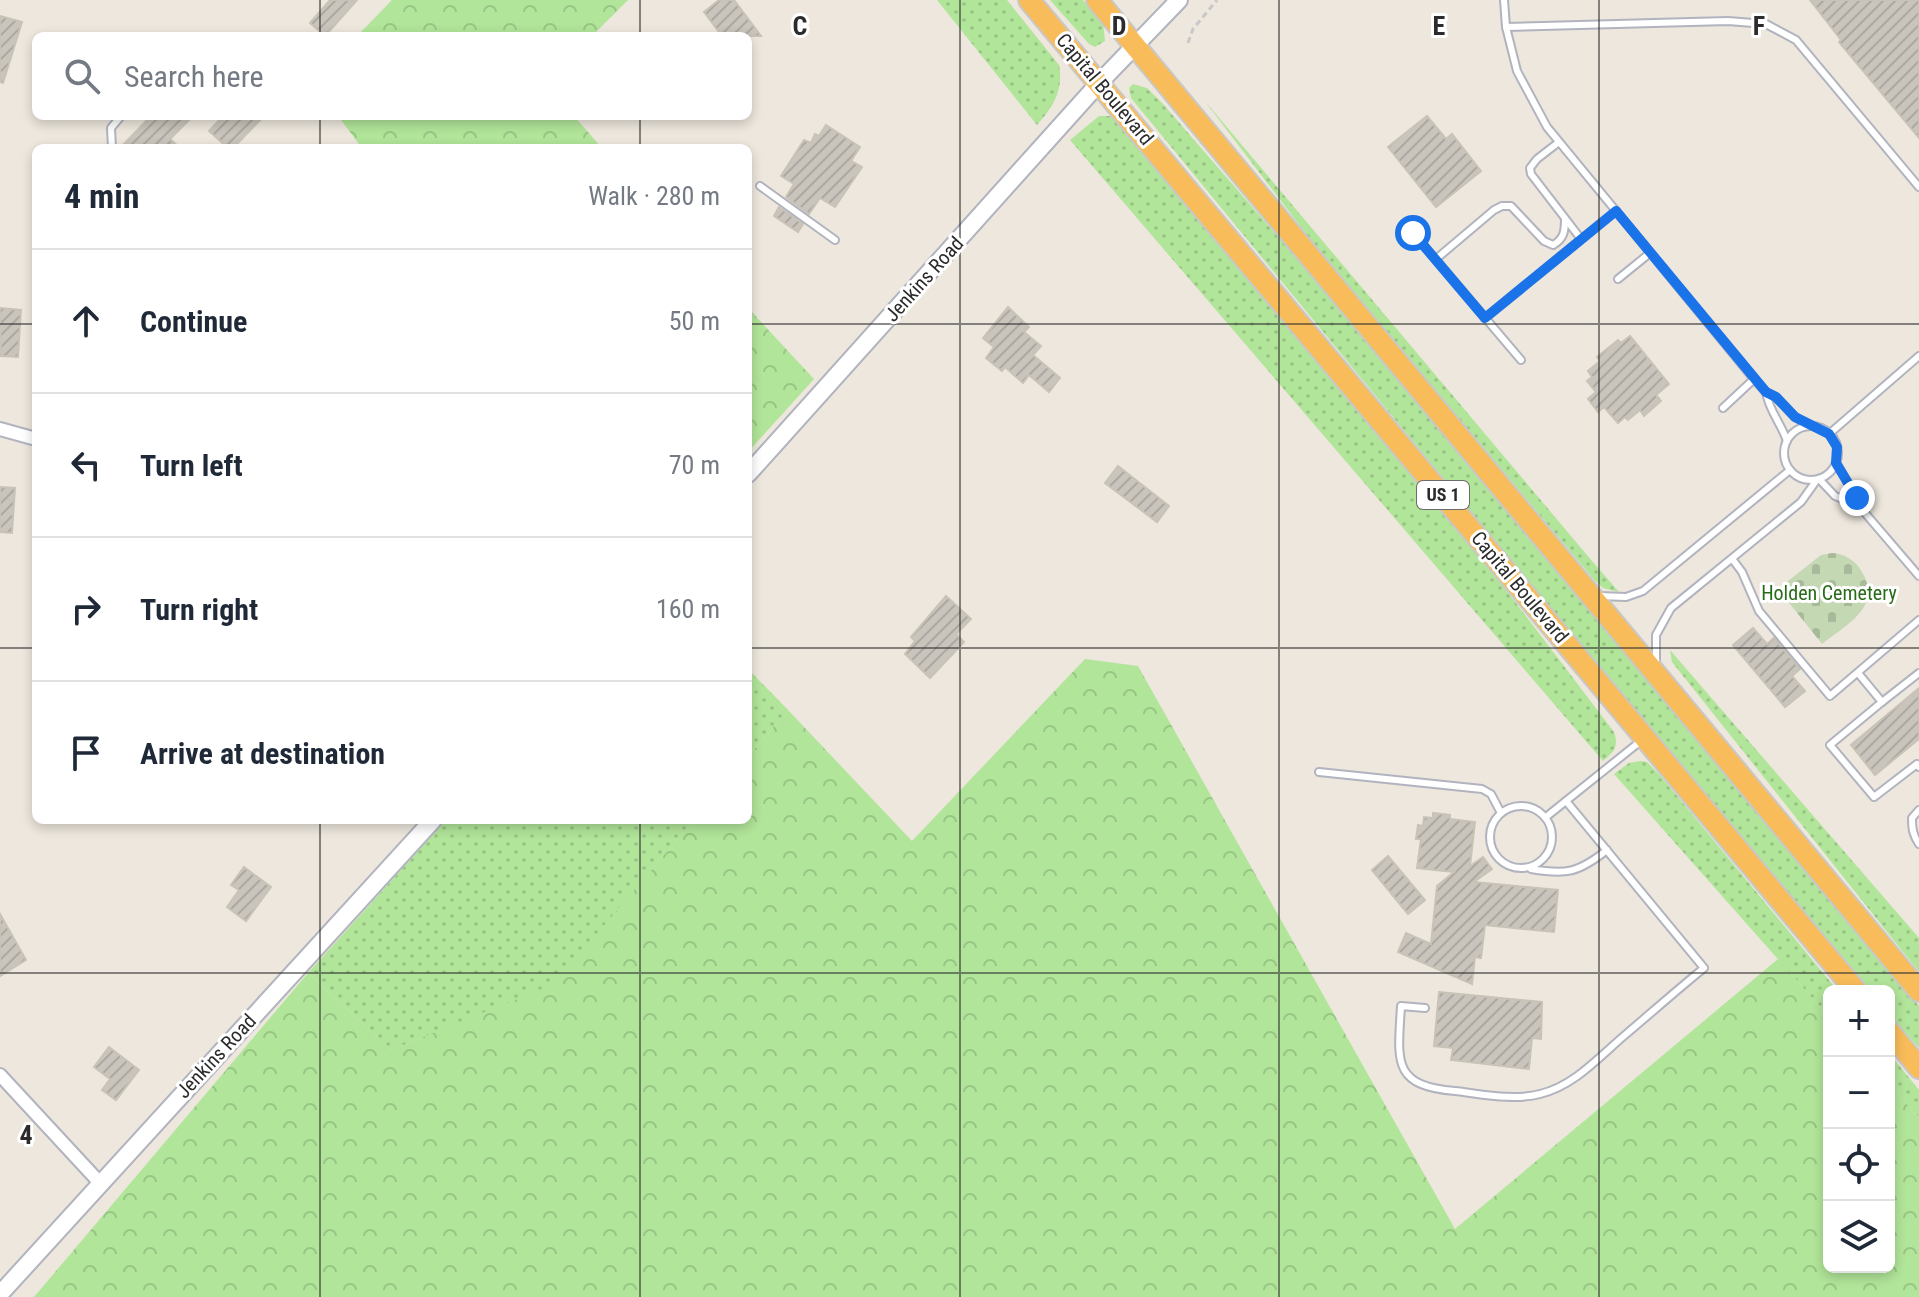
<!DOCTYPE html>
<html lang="en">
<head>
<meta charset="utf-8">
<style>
	:root { --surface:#fff; --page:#f2f2f3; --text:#1f2937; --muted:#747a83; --line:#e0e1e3 }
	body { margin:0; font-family:"Roboto Condensed",sans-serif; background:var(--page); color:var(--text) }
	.controls { position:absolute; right:24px; bottom:24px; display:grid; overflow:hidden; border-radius:12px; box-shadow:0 4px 12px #0003 }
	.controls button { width:72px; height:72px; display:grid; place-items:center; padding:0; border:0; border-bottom:2px solid var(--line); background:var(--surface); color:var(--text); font:40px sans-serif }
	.stop { position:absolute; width:24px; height:24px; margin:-18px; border:6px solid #1a73e8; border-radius:50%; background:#fff }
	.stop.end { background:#1a73e8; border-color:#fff; box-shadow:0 2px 8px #0008 }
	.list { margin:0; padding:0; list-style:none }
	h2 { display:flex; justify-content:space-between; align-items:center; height:104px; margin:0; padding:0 32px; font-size:34px }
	h2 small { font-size:26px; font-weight:400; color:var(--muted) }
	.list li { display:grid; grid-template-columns:52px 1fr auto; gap:24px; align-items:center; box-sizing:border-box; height:144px; padding:0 32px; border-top:2px solid var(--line) }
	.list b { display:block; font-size:30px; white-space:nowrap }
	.list em { font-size:26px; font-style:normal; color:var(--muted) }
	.icon { flex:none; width:44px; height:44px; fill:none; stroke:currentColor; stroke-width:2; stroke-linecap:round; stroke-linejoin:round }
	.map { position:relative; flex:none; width:1919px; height:1297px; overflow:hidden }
	.search { position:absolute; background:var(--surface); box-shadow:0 4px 12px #0003; left:32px; top:32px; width:720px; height:88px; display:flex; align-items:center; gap:20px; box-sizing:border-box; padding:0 28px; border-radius:12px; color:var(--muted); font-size:30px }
	.panel { position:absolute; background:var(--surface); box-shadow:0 4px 12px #0003; left:32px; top:144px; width:720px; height:680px; border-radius:12px }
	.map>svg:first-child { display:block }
	.grass { fill:url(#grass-dots) }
	.forest { fill:url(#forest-crowns) }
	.cemetery { fill:url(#cemetery-stones) }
	.building { fill:url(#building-hatch); stroke:#c9c3b7; stroke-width:2 }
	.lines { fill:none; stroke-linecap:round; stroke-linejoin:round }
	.service-casing { stroke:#b1b3bf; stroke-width:10 }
	.minor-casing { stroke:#b1b3bf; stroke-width:16 }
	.tertiary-casing { stroke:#b1b3bf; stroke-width:20 }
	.trunk-casing { stroke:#c8c8c8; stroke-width:24 }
	.path { stroke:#c8c8c8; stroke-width:3; stroke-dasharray:6 4; stroke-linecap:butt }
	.service { stroke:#fff; stroke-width:6 }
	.minor { stroke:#fff; stroke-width:12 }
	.tertiary { stroke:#fff; stroke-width:16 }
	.trunk { stroke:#f9bc5a; stroke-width:20 }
	.route { stroke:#1a73e8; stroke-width:10 }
	.grid { fill:none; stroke:#2b2b2b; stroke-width:2; stroke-opacity:0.55 }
	.labels { text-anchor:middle; stroke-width:6; stroke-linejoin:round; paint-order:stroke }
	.shield { fill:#fff; stroke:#6b6b6b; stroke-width:2 }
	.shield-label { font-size:18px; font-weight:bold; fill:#2b2b2b }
	.street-label { font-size:20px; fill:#2b2b2b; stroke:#fff }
	.park-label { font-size:20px; fill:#286b19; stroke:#fff }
	.grid-label { font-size:26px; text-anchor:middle; font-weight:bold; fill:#2b2b2b; stroke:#fff; stroke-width:6; stroke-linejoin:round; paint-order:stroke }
</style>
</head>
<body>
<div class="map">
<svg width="1919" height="1297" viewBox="0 0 1919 1297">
	<defs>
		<pattern id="grass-dots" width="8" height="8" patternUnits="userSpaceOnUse" patternTransform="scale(2)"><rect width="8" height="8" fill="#b1e599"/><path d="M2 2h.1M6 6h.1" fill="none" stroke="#98c584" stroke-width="1.8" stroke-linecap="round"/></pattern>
		<pattern id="forest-crowns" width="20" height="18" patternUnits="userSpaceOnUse" patternTransform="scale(2)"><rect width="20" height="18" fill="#b1e599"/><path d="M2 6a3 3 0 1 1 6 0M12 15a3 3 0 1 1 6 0" fill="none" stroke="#98c584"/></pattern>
		<pattern id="cemetery-stones" width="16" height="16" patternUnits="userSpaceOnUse" patternTransform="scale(2)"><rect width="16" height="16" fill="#c5d8b4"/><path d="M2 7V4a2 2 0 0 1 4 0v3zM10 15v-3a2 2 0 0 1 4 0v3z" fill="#a9ba9b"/></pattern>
		<pattern id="building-hatch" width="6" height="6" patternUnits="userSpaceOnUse" patternTransform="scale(2)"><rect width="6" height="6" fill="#c9c5bc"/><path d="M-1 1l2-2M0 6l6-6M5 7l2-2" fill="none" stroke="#ada9a2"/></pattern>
	</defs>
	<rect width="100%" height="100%" fill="#ede7dd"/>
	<g class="grass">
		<path d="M937 0H1007L1059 65C1064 90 1053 107 1037 125Z"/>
		<path d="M1050 0H1083L1103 22 1105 41 1095 47 1089 44Z"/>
		<path d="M1133 84 1147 88 1163 104 1383 358 1919 1006V1048L1889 1014V991H1868L1807 921 1131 98 1129 88Z"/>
		<path d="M1204 100 1592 561 1619 592 1603 588 1595 581 1323 256Z"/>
		<path d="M1099 116H1113L1396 453 1500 582 1614 732C1619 747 1614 752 1603 761L1070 140Z"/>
		<path d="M1670 650 1919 938V972L1672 662Z"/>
		<path d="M748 669 788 710 748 757Z"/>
		<path d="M1641 761 1647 762 1659 774 1838 991H1829V1017L1614 774 1629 763Z"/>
		<path d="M446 820H694L554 985 391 1050 308 973Z"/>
		<path d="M1889 1053 1919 1090V1118L1889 1084Z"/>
	</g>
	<g class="forest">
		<path d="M392 0H628L592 36H357Z"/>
		<path d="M338 116H574L602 148H362Z"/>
		<path d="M748 308 814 379 748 452Z"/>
		<path d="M1085 659 1138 666 1455 1229 1778 959 1829 1017V1267H1889V1084L1919 1118V1297H34L308 973 391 1050 554 984 694 820H748V757L788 710 912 841Z"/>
	</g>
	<path class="cemetery" d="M1832 553C1845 554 1855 560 1862 572 1883 607 1846 625 1822 644L1778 589 1821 555Z"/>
	<g class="building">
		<path d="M330 0H357L325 36 310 23Z"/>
		<path d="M719 0H734L761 36H722L704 12Z"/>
		<path d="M1810 0H1919V138L1839 42 1841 40Z"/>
		<path d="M0 16 22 22 3 83 0 82Z"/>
		<path d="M151 116H193L170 139 180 148H120Z"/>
		<path d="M223 116H264L233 148H228L209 131Z"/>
		<path d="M1427 116 1446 139 1452 134 1481 171 1436 207 1388 147Z"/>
		<path d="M826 125 860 147 851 161 862 167 835 207 820 198 809 214 786 197 794 184 781 176 804 140 811 143 815 134 819 136Z"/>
		<path d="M779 207 803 224 798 232 774 216Z"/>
		<path d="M1008 307 1029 327 1024 332 1041 346 1033 355 1060 378 1049 392 1029 375 1023 383 1005 367 1002 371 986 358 994 347 983 338Z"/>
		<path d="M0 308 21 310 18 357 1 356Z"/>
		<path d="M1630 336 1669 384 1656 395 1661 401 1644 416 1640 410 1628 420 1625 417 1618 423 1604 407 1598 412 1588 399 1596 392 1587 381 1592 377 1588 371 1600 361 1597 357 1618 340 1621 343Z"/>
		<path d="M1118 466 1169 506 1157 522 1105 483Z"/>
		<path d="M0 487 15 488 12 533 0 532Z"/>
		<path d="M946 596 971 619 956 634 964 642 930 678 905 654 915 641 911 637Z"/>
		<path d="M1753 628 1767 644 1774 638 1800 669 1792 676 1805 691 1785 707 1733 645Z"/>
		<path d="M1919 688V739L1875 775 1851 745Z"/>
		<path d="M1433 813 1450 815V819L1475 822 1470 866 1483 857 1492 869 1474 882 1558 890 1554 932 1485 925 1481 958 1475 957 1472 984 1398 952 1406 933 1431 944 1437 886 1454 872 1417 868 1421 839H1416L1418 825 1423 826 1424 817 1433 818Z"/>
		<path d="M1388 856 1425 900 1408 914 1372 870Z"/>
		<path d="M244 867 271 887 246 921 227 907 239 890 231 885Z"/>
		<path d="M0 914 26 960 0 976Z"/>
		<path d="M1439 992 1542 1002 1541 1039 1532 1038 1529 1069 1451 1060 1453 1048 1434 1046Z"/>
		<path d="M109 1047 139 1070 116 1100 102 1090 110 1079 94 1067Z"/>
	</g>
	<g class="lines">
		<defs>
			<g id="service">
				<path d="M1504 0 1506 27 1517 71 1547 127 1754 379 1766 392 1776 397 1795 417 1811 426"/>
				<path d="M1506 27 1728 21 1766 24 1796 40 1919 187"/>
				<path d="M1559 142 1537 159 1530 168 1531 174 1581 239"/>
				<path d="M112 148 111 128 121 116"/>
				<path d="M760 186 835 240"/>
				<path d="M1413 233 1521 360"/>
				<path d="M1436 259 1494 210 1502 206H1511L1544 241 1553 245C1564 239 1565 231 1565 219"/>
				<path d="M1618 279 1650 253"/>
				<path d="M1485 318 1616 211"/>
				<path d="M1766 392C1768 409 1782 425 1787 441"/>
				<path d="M1723 408 1754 379"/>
				<circle cx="1811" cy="453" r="27"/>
				<path d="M1829 434 1919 356"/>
				<path d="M1836 463 1857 498 1859 506"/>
				<path d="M1820 480 1835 496 1859 506 1919 576"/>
				<path d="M1733 560 1742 572 1759 611 1830 696 1919 620"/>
				<path d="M1599 596 1626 597 1643 591 1790 470"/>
				<path d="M1656 665V635L1671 608 1801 502 1816 481"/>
				<path d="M1858 673 1882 702 1830 745 1874 797 1917 764 1919 767"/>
				<path d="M1882 702 1919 673"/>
				<path d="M1319 772 1482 789 1491 794 1501 813"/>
				<circle cx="1521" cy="837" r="31"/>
				<path d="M1919 810 1912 818C1912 829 1913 835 1919 844"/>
				<path d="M1546 817 1642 740"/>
				<path d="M1531 869C1566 875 1578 873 1607 850"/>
				<path d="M1425 1008 1401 1006C1398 1060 1391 1086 1455 1091 1482 1094 1513 1101 1540 1094 1574 1086 1599 1057 1625 1035 1651 1013 1677 990 1704 968L1566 801"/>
			</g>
			<g id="minor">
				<path d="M0 429 36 439"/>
				<path d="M0 1075 100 1183"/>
			</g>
			<g id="tertiary">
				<path d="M748 474 1100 82 1179 0"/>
				<path d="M0 1294 433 820"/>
			</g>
			<g id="trunk">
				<path d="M1029 0 1856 991"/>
				<path d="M1097 0 1919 991"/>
				<path d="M1889 1031 1919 1068"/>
			</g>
		</defs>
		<use href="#service" class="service-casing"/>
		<use href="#minor" class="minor-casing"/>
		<use href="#tertiary" class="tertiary-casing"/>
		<use href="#trunk" class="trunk-casing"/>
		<path class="path" d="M1188 43 1193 29 1217 0"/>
		<use href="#service" class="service"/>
		<use href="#minor" class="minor"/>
		<use href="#tertiary" class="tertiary"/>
		<use href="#trunk" class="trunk"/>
	</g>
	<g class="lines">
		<path class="route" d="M1413 233 1485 318 1616 211 1766 392 1776 397 1795 417 1829 434 1837 447 1836 463 1857 498"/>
	</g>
	<path class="grid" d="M320 0V36M640 0V36M960 0V1297M1279 0V1297M1599 0V1297M320 116V148M640 116V148M0 324H36M748 324H1919M0 648H36M748 648H1919M320 820V1297M640 820V1297M0 973H1919"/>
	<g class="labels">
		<rect class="shield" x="1417" y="481" width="52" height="28" rx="6"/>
		<g class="shield-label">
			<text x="1443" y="501">US 1</text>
		</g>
		<g class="street-label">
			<text transform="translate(1105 89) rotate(50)" y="7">Capital Boulevard</text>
			<text transform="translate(924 279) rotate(-48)" y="7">Jenkins Road</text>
			<text transform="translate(1520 587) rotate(50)" y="7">Capital Boulevard</text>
			<text transform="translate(216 1056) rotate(-47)" y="7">Jenkins Road</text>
		</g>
		<g class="park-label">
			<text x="1829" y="600">Holden Cemetery</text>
		</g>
	</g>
	<g class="grid-label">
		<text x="800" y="35">C</text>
		<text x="1119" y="35">D</text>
		<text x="1439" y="35">E</text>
		<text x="1759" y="35">F</text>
		<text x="26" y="1144">4</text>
	</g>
</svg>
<div class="controls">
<button>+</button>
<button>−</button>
<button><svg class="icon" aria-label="locate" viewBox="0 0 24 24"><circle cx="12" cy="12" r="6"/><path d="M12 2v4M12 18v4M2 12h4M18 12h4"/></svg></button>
<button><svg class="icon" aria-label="layers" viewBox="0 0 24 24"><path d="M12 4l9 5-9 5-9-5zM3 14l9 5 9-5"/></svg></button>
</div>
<div class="stop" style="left:1413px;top:233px"></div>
<div class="stop end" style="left:1857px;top:498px"></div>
<div class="search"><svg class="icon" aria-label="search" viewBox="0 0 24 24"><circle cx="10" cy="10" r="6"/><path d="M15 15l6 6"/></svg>Search here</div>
<section class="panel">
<h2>4 min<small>Walk · 280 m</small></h2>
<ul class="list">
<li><svg class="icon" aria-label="ahead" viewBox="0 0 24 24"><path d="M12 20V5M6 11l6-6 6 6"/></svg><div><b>Continue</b></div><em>50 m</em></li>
<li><svg class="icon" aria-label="left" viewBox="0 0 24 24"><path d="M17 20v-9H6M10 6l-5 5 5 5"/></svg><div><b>Turn left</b></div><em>70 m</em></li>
<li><svg class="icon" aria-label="right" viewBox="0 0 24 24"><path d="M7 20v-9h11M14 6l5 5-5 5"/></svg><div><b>Turn right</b></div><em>160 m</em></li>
<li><svg class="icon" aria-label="arrive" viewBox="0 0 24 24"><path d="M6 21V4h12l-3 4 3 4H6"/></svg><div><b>Arrive at destination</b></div></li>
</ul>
</section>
</div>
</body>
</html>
